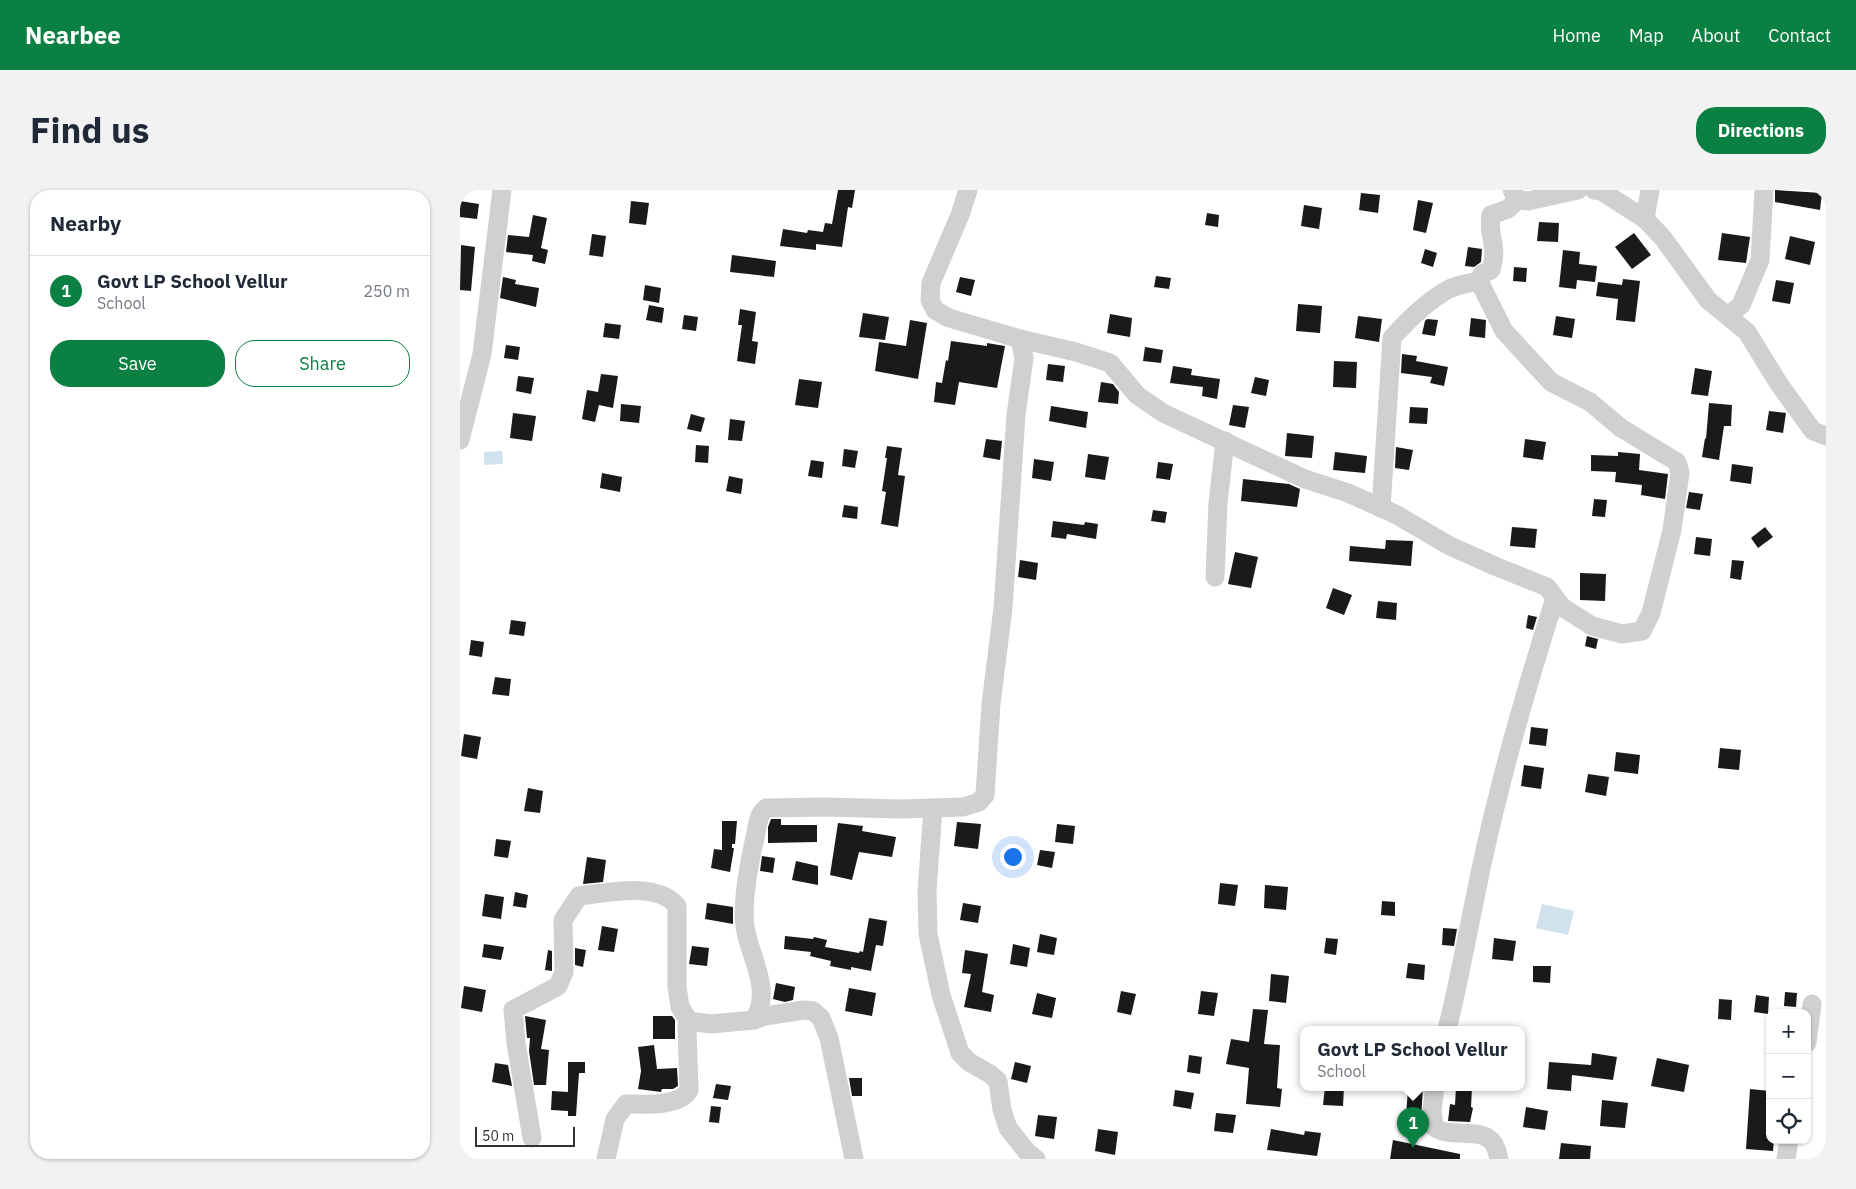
<!DOCTYPE html>
<html lang="en">
<head>
<meta charset="utf-8">
<style>
	:root { --surface:#fff; --page:#f2f2f3; --text:#1f2937; --muted:#747a83; --line:#e0e1e3; --accent:#0b8043 }
	body { margin:0; font-family:"IBM Plex Sans",sans-serif; background:var(--page); color:var(--text) }
	.controls { position:absolute; right:15px; bottom:15px; display:grid; overflow:hidden; border-radius:10px; box-shadow:0 1px 4px #0004 }
	.controls button { width:45px; height:45px; display:grid; place-items:center; padding:0; border:0; border-bottom:1px solid var(--line); background:var(--surface); color:var(--text); font:25px sans-serif }
	.scale { position:absolute; left:15px; bottom:12px; width:100px; box-sizing:border-box; padding-left:5px; border:2px solid #333; border-top:0; font-size:14px; line-height:18px; white-space:nowrap; color:#333; -webkit-text-stroke:4px #fff; paint-order:stroke }
	.you { position:absolute; left:552px; top:666px; width:18px; height:18px; margin:-12px; border:4px solid #fff; border-radius:50%; background:#1a73e8; box-shadow:0 0 0 8px #1a73e833 }
	.badge { display:grid; place-items:center; width:32px; height:32px; border-radius:50%; background:var(--accent); color:#fff; font-size:16px; font-weight:700 }
	.pin { position:absolute; translate:-50% -41px; filter:drop-shadow(0 1px 2px #0008) }
	.pin::after { content:''; position:absolute; top:26px; width:18px; height:15px; background:inherit; clip-path:polygon(0 0,100% 0,50% 100%) }
	.popup { position:absolute; left:840px; top:836px; width:225px; height:65px; box-sizing:border-box; display:grid; place-content:center; border-radius:10px; background:var(--surface); filter:drop-shadow(0 1px 4px #0005); font-size:16px; white-space:nowrap; color:var(--muted) }
	.popup b { font-size:19px; color:var(--text) }
	.popup::after { content:''; position:absolute; left:50%; top:100%; margin-left:-10px; border:10px solid transparent; border-top-color:var(--surface) }
	.list { margin:0; padding:0; list-style:none }
	h2 { display:flex; justify-content:space-between; align-items:center; height:65px; margin:0; padding:0 20px; font-size:21px }
	h2 small { font-size:16px; font-weight:400; color:var(--muted) }
	.list li { display:grid; grid-template-columns:32px 1fr auto; gap:15px; align-items:center; box-sizing:border-box; height:70px; padding:0 20px; border-top:1px solid var(--line) }
	.list b { display:block; font-size:19px; white-space:nowrap }
	.list p { margin:0; font-size:16px; white-space:nowrap; color:var(--muted) }
	.list em { font-size:16px; font-style:normal; color:var(--muted) }
	.actions { display:flex; gap:10px; padding:15px 20px }
	.actions a { flex:1; padding:11px 0; border:1px solid var(--accent); border-radius:20px; text-align:center; font-size:18px; color:var(--accent) }
	.actions .main { background:var(--accent); color:#fff }
	.icon { flex:none; width:28px; height:28px; fill:none; stroke:currentColor; stroke-width:2; stroke-linecap:round; stroke-linejoin:round }
	.map { position:relative; flex:none; width:1366px; height:969px; overflow:hidden; border-radius:20px }
	header { display:flex; align-items:center; gap:30px; box-sizing:border-box; height:70px; padding:0 25px; background:var(--accent); color:#fff }
	header strong { font-size:24px }
	nav { display:flex; gap:28px; margin-inline-start:auto; font-size:18px }
	.intro { display:flex; align-items:center; justify-content:space-between; box-sizing:border-box; height:120px; padding:0 30px }
	h1 { margin:0; font-size:35px }
	.button { padding:12px 22px; border-radius:20px; background:var(--accent); color:#fff; font-size:18px; font-weight:700 }
	main { display:flex; gap:30px; padding:0 30px }
	aside { flex:1; background:var(--surface); border-radius:20px; box-shadow:0 1px 4px #0004 }
	.map>svg:first-child { display:block }
	.water { fill:#cfe2ee }
	.building { fill:#1a1a1a }
	.lines { fill:none; stroke-linecap:round; stroke-linejoin:round }
	.minor { stroke:#d0d0d0; stroke-width:19 }
</style>
</head>
<body>
<header>
<strong>Nearbee</strong>
<nav><a>Home</a><a>Map</a><a>About</a><a>Contact</a></nav>
</header>
<div class="intro"><h1>Find us</h1><a class="button">Directions</a></div>
<main>
<aside>
<h2>Nearby<small></small></h2>
<ul class="list">
<li><span class="badge">1</span><div><b>Govt LP School Vellur</b><p>School</p></div><em>250 m</em></li>
</ul>
<div class="actions"><a class="main">Save</a><a>Share</a></div>
</aside>
<div class="map">
<svg width="1366" height="969" viewBox="0 0 1366 969">
	<rect width="100%" height="100%" fill="#fff"/>
	<g class="water">
		<path d="M42 261 43 274 24 275V262Z"/>
		<path d="M1082 714 1114 721 1108 745 1076 738Z"/>
	</g>
	<g class="building">
		<path d="M378 0H395L392 18 388 17 382 57 356 54V60L320 56 323 39 347 43 348 40 363 42 365 33 372 34Z"/>
		<path d="M1315 0 1362 3 1360 20 1315 12Z"/>
		<path d="M901 3 920 5 918 23 899 20Z"/>
		<path d="M958 10 973 13 966 43 953 40Z"/>
		<path d="M0 11 19 14 17 29 0 27Z"/>
		<path d="M171 11 189 13 186 35 169 33Z"/>
		<path d="M844 15 862 18 859 39 841 36Z"/>
		<path d="M747 23 759 25 758 37 745 35Z"/>
		<path d="M73 25 87 28 81 58 88 60 85 74 72 71 73 65 46 62 48 45 69 47Z"/>
		<path d="M1079 32 1099 33 1098 52 1077 51Z"/>
		<path d="M1174 43 1191 65 1172 79 1155 57Z"/>
		<path d="M1262 43 1290 47 1286 73 1258 70Z"/>
		<path d="M132 44 146 46 143 67 129 65Z"/>
		<path d="M1330 46 1355 52 1350 75 1325 69Z"/>
		<path d="M1 55 15 57 11 101 0 100Z"/>
		<path d="M1008 57 1022 59 1021 72 1014 77 1005 76Z"/>
		<path d="M965 59 977 63 973 77 961 73Z"/>
		<path d="M1103 60 1120 62 1119 74 1137 76 1135 92 1117 90 1116 99 1099 97Z"/>
		<path d="M272 65 316 71 314 87 270 82Z"/>
		<path d="M1054 77 1067 78 1066 92 1053 91Z"/>
		<path d="M696 86 711 88 709 99 694 97Z"/>
		<path d="M43 87 56 90 55 94 79 98 76 117 40 108Z"/>
		<path d="M500 87 515 90 511 106 496 102Z"/>
		<path d="M1163 89 1180 91 1175 132 1156 130 1158 109 1136 106 1138 92 1162 95Z"/>
		<path d="M1316 90 1334 93 1330 114 1312 111Z"/>
		<path d="M185 95 201 98 199 113 183 110Z"/>
		<path d="M838 114 862 116 860 143 836 141Z"/>
		<path d="M189 115 204 118 202 133 186 130Z"/>
		<path d="M280 119 296 122 292 151 298 152 295 174 277 171 282 135H278Z"/>
		<path d="M403 123 429 127 425 150 399 147Z"/>
		<path d="M650 124 672 128 670 147 647 143Z"/>
		<path d="M224 125 238 127 236 141 222 139Z"/>
		<path d="M898 126 922 129 919 152 895 148Z"/>
		<path d="M1096 126 1115 129 1112 148 1093 145Z"/>
		<path d="M1011 128 1026 130 1025 148 1009 146Z"/>
		<path d="M967 129 978 130 975 146 962 144 965 131Z"/>
		<path d="M450 130 467 133 458 189 415 181 419 152 446 156Z"/>
		<path d="M145 133 161 135 159 149 143 147Z"/>
		<path d="M491 151 527 156V153L545 156 537 198 499 192 495 215 474 212 476 192 482 193 486 170 488 171Z"/>
		<path d="M46 155 60 157 58 170 44 168Z"/>
		<path d="M685 157 703 160 701 173 683 171Z"/>
		<path d="M942 164 957 166 956 171 988 177 984 196 970 193 972 187 941 183Z"/>
		<path d="M874 171 897 172 896 198 873 197Z"/>
		<path d="M588 174 605 176 603 192 586 190Z"/>
		<path d="M713 176 732 179 731 185 760 189 757 209 742 206 743 197 710 193Z"/>
		<path d="M1235 178 1252 181 1248 206 1231 204Z"/>
		<path d="M141 184 158 186 153 218 139 215 135 232 122 229 127 200 138 202Z"/>
		<path d="M58 186 74 188 71 204 56 201Z"/>
		<path d="M795 187 809 190 806 206 791 203Z"/>
		<path d="M339 189 362 192 358 218 335 215Z"/>
		<path d="M641 192 653 194 659 202 658 214 638 212Z"/>
		<path d="M1249 213 1272 215 1271 236H1264L1259 270 1242 267 1245 248 1246 249Z"/>
		<path d="M161 214 181 216 179 233 160 231Z"/>
		<path d="M773 215 789 217 785 238 769 235Z"/>
		<path d="M591 216 628 222 626 238 589 231Z"/>
		<path d="M950 217 968 218 967 234 949 233Z"/>
		<path d="M1309 221 1326 223 1323 243 1306 240Z"/>
		<path d="M53 223 76 226 72 251 50 248Z"/>
		<path d="M231 224 245 228 241 242 227 239Z"/>
		<path d="M270 229 285 231 282 251 268 250Z"/>
		<path d="M827 243 854 246 852 268 825 266Z"/>
		<path d="M526 249 542 251 540 270 523 267Z"/>
		<path d="M1065 249 1086 252 1083 270 1063 267Z"/>
		<path d="M236 255 249 256 248 273 235 272Z"/>
		<path d="M427 256 442 258 438 285 445 286 438 337 421 334 426 302 422 301 427 268H425Z"/>
		<path d="M936 257 953 260 949 280 935 278Z"/>
		<path d="M384 259 398 261 395 278 382 276Z"/>
		<path d="M875 262 907 266 905 283 873 280Z"/>
		<path d="M1158 262 1180 264 1179 280 1208 284 1205 309 1181 305 1182 295 1155 292 1156 282 1131 281V265L1158 266Z"/>
		<path d="M628 264 649 267 645 290 625 287Z"/>
		<path d="M574 269 594 272 591 291 572 288Z"/>
		<path d="M351 270 364 272 362 288 348 286Z"/>
		<path d="M698 272 713 274 710 290 696 288Z"/>
		<path d="M1272 274 1293 277 1291 294 1270 291Z"/>
		<path d="M142 283 162 287 160 302 140 298Z"/>
		<path d="M269 286 283 289 281 304 266 301Z"/>
		<path d="M783 289 829 294 840 299 837 317 781 311Z"/>
		<path d="M1229 302 1243 304 1240 320 1226 318Z"/>
		<path d="M1134 309 1147 310 1145 327 1132 326Z"/>
		<path d="M384 315 398 317 397 329 382 327Z"/>
		<path d="M693 320 707 322 705 333 691 331Z"/>
		<path d="M593 331 624 335 625 332 638 334 636 349 607 344 606 349 591 347Z"/>
		<path d="M1052 337 1077 339 1075 358 1050 356Z"/>
		<path d="M1305 337 1313 347 1298 358 1291 348Z"/>
		<path d="M1236 347 1252 349 1250 366 1234 364Z"/>
		<path d="M926 350 953 351 951 376 889 371 890 356 925 359Z"/>
		<path d="M775 362 798 367 791 398 768 394Z"/>
		<path d="M560 370 578 373 576 390 558 387Z"/>
		<path d="M1272 370 1284 371 1281 390 1270 388Z"/>
		<path d="M1120 383 1146 384 1145 411 1120 410Z"/>
		<path d="M873 398 892 405 884 425 866 418Z"/>
		<path d="M918 411 937 413 936 430 916 428Z"/>
		<path d="M1068 425 1077 427 1073 440 1066 438Z"/>
		<path d="M51 430 66 432 64 446 49 444Z"/>
		<path d="M1127 446 1138 449 1136 459 1125 456Z"/>
		<path d="M11 450 24 452 22 467 9 465Z"/>
		<path d="M35 487 51 489 49 506 32 504Z"/>
		<path d="M1071 537 1088 539 1086 556 1069 554Z"/>
		<path d="M4 544 21 547 17 569 1 566Z"/>
		<path d="M1260 558 1281 560 1279 580 1258 578Z"/>
		<path d="M1156 562 1180 565 1178 584 1154 581Z"/>
		<path d="M1064 575 1084 578 1081 599 1061 596Z"/>
		<path d="M1128 584 1149 587 1146 606 1125 602Z"/>
		<path d="M68 598 83 601 80 623 64 621Z"/>
		<path d="M311 629H321V635H357V652L308 653V637Z"/>
		<path d="M262 631H277L275 654H272V658H274L270 682 251 678 254 659 262 660Z"/>
		<path d="M497 632 521 634 518 659 494 656Z"/>
		<path d="M378 633 403 636 402 641 436 647 432 667 399 662 392 690 370 685Z"/>
		<path d="M597 634 615 636 613 654 595 652Z"/>
		<path d="M36 649 51 651 48 668 34 666Z"/>
		<path d="M580 660 595 662 592 678 577 675Z"/>
		<path d="M302 666 315 668 313 683 300 681Z"/>
		<path d="M127 667 146 670 143 692 123 694Z"/>
		<path d="M336 671 358 676V695L332 690Z"/>
		<path d="M760 693 778 695 775 716 758 714Z"/>
		<path d="M805 695 828 697 826 720 804 718Z"/>
		<path d="M55 702 68 705 66 718 53 716Z"/>
		<path d="M25 704 44 707 41 729 22 726Z"/>
		<path d="M922 711 935 712V726L921 725Z"/>
		<path d="M247 713 273 717V734L245 729Z"/>
		<path d="M503 713 521 716 518 733 500 730Z"/>
		<path d="M409 728 427 731 423 756 416 755 411 781 391 777V780L370 776 371 771 350 766 351 762 324 759 325 746 353 749 354 747 367 750 365 757 399 763 400 761 403 762Z"/>
		<path d="M142 736 158 739 154 762 138 760Z"/>
		<path d="M983 738 997 739 994 756 982 755Z"/>
		<path d="M580 744 597 748 594 765 577 762Z"/>
		<path d="M866 748 878 749 876 765 864 763Z"/>
		<path d="M1034 748 1056 751 1053 771 1032 769Z"/>
		<path d="M24 754 44 757 41 770 22 767Z"/>
		<path d="M553 754 570 758 567 777 550 774Z"/>
		<path d="M232 756 249 758 247 776 229 774Z"/>
		<path d="M115 758 126 760 123 777 115 775Z"/>
		<path d="M88 760 92 761V781L85 780Z"/>
		<path d="M505 760 528 764 522 802 534 805 531 822 504 817 511 784 502 783Z"/>
		<path d="M948 773 965 775 964 790 946 788Z"/>
		<path d="M1073 776H1091L1090 793 1073 792Z"/>
		<path d="M811 784 829 786 826 813 809 811Z"/>
		<path d="M316 793 335 797 333 810 325 812 313 809Z"/>
		<path d="M4 796 26 800 22 822 1 818Z"/>
		<path d="M389 798 416 803 412 826 385 821Z"/>
		<path d="M661 801 676 804 671 825 657 822Z"/>
		<path d="M741 801 758 803 754 826 738 824Z"/>
		<path d="M1325 802 1337 803 1336 817 1324 816Z"/>
		<path d="M577 803 596 808 592 828 572 824Z"/>
		<path d="M1296 805 1309 807 1308 824 1294 822Z"/>
		<path d="M1259 809 1272 810 1271 830 1258 829Z"/>
		<path d="M793 819 808 820 804 854 820 855 817 898 822 899 820 917 786 914 789 878 766 874 771 849 789 852Z"/>
		<path d="M65 826 86 830 81 859 89 860 86 895H74L69 861 70 848H67Z"/>
		<path d="M193 826H212L215 830V849H193Z"/>
		<path d="M194 855 197 879 217 878 218 896 213 899H202L201 902 178 899 181 881 178 857Z"/>
		<path d="M1132 863 1157 867 1153 890 1112 885 1111 901 1087 899 1089 872 1131 875Z"/>
		<path d="M729 865 742 867 740 884 727 882Z"/>
		<path d="M1197 868 1229 875 1224 902 1191 896Z"/>
		<path d="M108 872H125V883H119L116 926H108V921L91 920 92 901 108 902Z"/>
		<path d="M555 872 571 876 567 893 551 889Z"/>
		<path d="M35 873 48 875 52 896 32 892Z"/>
		<path d="M389 888H402V906H392Z"/>
		<path d="M256 894 271 896 268 910 253 908Z"/>
		<path d="M865 897H884L883 916 863 915Z"/>
		<path d="M948 897H963L961 929 946 928Z"/>
		<path d="M996 897H1012L1011 917 1013 918 1010 932 988 931 990 914 995 915Z"/>
		<path d="M1290 899 1310 901V950H1314L1313 961 1286 959Z"/>
		<path d="M715 900 734 903 731 919 713 916Z"/>
		<path d="M1142 910 1168 913 1165 938 1140 936Z"/>
		<path d="M251 916 261 917 259 933 249 932Z"/>
		<path d="M1066 917 1088 921 1085 940 1063 937Z"/>
		<path d="M756 923 776 925 773 943 754 941Z"/>
		<path d="M578 925 597 927 594 949 575 946Z"/>
		<path d="M638 939 658 942 655 965 635 961Z"/>
		<path d="M811 939 844 945 845 941 861 943 857 966 807 960Z"/>
		<path d="M933 950 1000 964V969H930Z"/>
		<path d="M1101 953 1131 956 1130 969H1099Z"/>
	</g>
	<g class="lines">
		<g class="minor">
			<path d="M1052 0 1057 10 1068 11 1118 0"/>
			<path d="M1134 0 1141 1 1185 29 1190 0"/>
			<path d="M1185 29 1203 48 1248 110 1287 142 1319 194 1353 241 1366 246"/>
			<path d="M1268 126 1281 115 1300 70 1304 0"/>
			<path d="M560 149 616 162 650 173 677 205 703 223 845 289 888 303 935 324 990 356 1037 377 1087 397 1102 417 1132 436 1162 444 1182 441 1191 423 1212 340 1220 283 1217 272 1161 238 1130 212 1091 192 1044 141 1019 91 1022 84 1031 80C1039 56 1027 45 1031 25L1048 19 1057 10"/>
			<path d="M0 250 22 164 42 0"/>
			<path d="M921 318 932 148C948 130 967 111 989 99 997 95 1009 93 1019 91"/>
			<path d="M755 387 758 313 765 251"/>
			<path d="M473 618 467 701 468 744 481 805 500 863 509 872 530 884 538 891 542 920 548 938 567 962 576 969"/>
			<path d="M294 830 305 826 344 820 353 821 361 828 369 848 394 969"/>
			<path d="M987 839C998 797 1005 755 1014 713 1034 609 1063 508 1095 408"/>
			<path d="M1347 853 1352 814"/>
			<path d="M975 897 972 920 974 937C991 950 1021 935 1034 954 1036 958 1038 964 1039 969"/>
			<path d="M72 948 56 853 53 820 98 796 104 782 103 730 119 706C146 703 197 691 217 716V797L220 817 231 834"/>
			<path d="M146 969 155 929 166 914C184 914 220 917 229 900L227 836 236 832 251 834 294 830C312 801 292 771 286 742 280 716 290 669 296 643 297 637 298 629 301 624 301 623 305 619 306 618L365 617 441 619 503 617 519 612 525 605 531 514 543 418 556 225 564 168 560 149 489 128 475 120 470 110 471 93 500 25 508 0"/>
			<path d="M1326 969 1329 950"/>
		</g>
	</g>
</svg>
<div class="controls">
<button>+</button>
<button>−</button>
<button><svg class="icon" aria-label="locate" viewBox="0 0 24 24"><circle cx="12" cy="12" r="6"/><path d="M12 2v4M12 18v4M2 12h4M18 12h4"/></svg></button>
</div>
<div class="scale">50 m</div>
<div class="you"></div>
<div class="pin badge" style="left:953px;top:958px">1</div>
<div class="popup"><b>Govt LP School Vellur</b>School</div>
</div>
</main>
</body>
</html>
